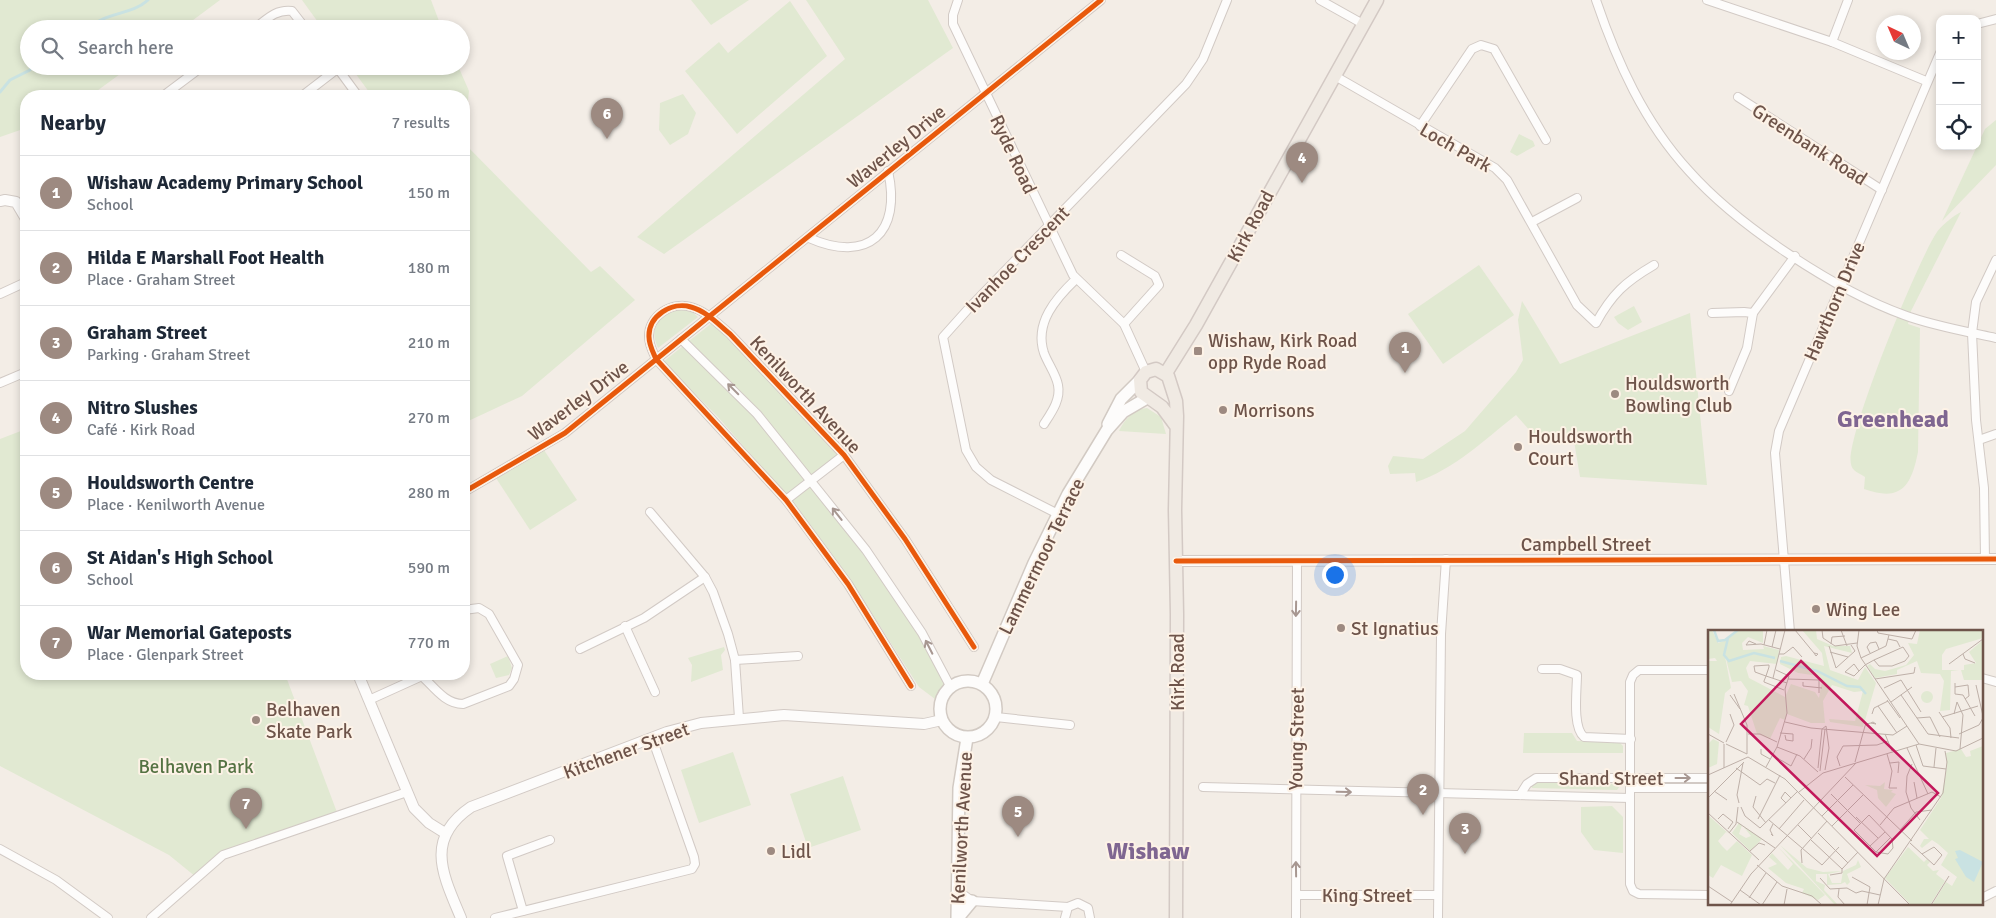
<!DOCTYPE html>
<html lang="en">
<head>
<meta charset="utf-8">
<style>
	:root { --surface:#fff; --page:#f6f6f7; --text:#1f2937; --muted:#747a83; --line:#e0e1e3; --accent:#9d8a81 }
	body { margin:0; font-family:Signika,sans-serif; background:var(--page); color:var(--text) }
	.controls { position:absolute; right:15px; top:15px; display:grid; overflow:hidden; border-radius:10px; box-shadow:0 2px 8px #0003 }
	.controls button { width:45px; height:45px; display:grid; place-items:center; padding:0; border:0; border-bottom:1px solid var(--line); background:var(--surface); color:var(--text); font:25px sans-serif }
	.compass { position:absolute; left:1876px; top:15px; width:45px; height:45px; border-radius:50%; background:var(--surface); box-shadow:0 2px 8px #0003; rotate:316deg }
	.you { position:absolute; left:1334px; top:574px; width:18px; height:18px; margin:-12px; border:4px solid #fff; border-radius:50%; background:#1a73e8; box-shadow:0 0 0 8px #1a73e833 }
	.badge { display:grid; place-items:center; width:32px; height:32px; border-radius:50%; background:var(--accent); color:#fff; font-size:16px; font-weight:700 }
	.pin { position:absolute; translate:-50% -41px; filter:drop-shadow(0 1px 2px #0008) }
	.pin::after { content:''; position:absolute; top:26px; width:18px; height:15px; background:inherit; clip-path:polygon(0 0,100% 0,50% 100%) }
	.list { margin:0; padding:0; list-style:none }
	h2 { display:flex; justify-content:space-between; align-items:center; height:65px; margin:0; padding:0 20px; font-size:21px }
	h2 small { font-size:16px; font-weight:400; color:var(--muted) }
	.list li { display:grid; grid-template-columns:32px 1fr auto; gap:15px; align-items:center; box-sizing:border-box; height:75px; padding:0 20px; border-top:1px solid var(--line) }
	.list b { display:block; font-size:19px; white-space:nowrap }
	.list p { margin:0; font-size:16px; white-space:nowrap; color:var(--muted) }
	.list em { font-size:16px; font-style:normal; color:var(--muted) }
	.icon { flex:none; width:28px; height:28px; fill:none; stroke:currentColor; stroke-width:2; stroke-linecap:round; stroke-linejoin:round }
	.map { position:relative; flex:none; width:1996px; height:918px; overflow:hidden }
	.search { position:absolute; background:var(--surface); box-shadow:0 2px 8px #0003; left:20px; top:20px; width:450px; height:55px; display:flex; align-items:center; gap:12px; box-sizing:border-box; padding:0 18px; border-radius:28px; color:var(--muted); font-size:19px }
	.panel { position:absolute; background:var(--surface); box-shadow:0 2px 8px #0003; left:20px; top:90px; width:450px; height:590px; border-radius:20px }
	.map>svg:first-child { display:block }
	.green { fill:#e1e9d2 }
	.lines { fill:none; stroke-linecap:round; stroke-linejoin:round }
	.stream { stroke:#c9e2e2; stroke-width:3 }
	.minor-casing { stroke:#d2cac5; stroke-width:10 }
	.tertiary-casing { stroke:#d2cac5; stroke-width:12 }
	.secondary-casing { stroke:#d2cac3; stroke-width:14 }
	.primary-casing { stroke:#d3c9c4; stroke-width:15 }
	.minor { stroke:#fdfcfb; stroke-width:8 }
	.tertiary { stroke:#fdfcfb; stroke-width:10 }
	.secondary { stroke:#fdfcfb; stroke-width:11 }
	.primary { stroke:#f0eae3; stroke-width:12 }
	.cycleway-casing { stroke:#fdf2e6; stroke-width:8 }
	.cycleway { stroke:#e8590c; stroke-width:5 }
	.oneway { stroke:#a79791 }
	.poi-dot { fill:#9d8a81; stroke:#fdf2e6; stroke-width:2 }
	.labels { text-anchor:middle; stroke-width:4; stroke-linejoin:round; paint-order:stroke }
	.street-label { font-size:19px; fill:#6e544a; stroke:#fdf2e6 }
	.poi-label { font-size:19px; fill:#6e544a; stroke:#fdf2e6; text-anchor:start }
	.park-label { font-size:19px; fill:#557343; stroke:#fdf2e6 }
	.district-label { font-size:24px; font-weight:bold; fill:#7f6691; stroke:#fdf2e6 }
	.inset-river { fill:none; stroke:#c9e2e2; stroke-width:2.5 }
	.inset-road { fill:none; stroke:#beb0a8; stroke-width:1 }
	.view { fill:#c2185b; fill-opacity:0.15; stroke:#c2185b; stroke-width:2.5 }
	.inset-edge { fill:none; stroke:#6e544a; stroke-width:2.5 }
</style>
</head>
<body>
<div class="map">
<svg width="1996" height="918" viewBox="0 0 1996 918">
	<rect width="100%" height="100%" fill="#f3ede6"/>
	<g class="green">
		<path d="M0 0H220L181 29H29V66H131L90 96H26V128L0 137Z"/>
		<path d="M302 0H431L442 29H323Z"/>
		<path d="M691 0H749L711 25Z"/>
		<path d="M806 0H928L953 48 664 254 637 237 845 59Z"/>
		<path d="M790 1 827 56 737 134 685 71 719 42 728 53Z"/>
		<path d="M350 66H458L469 91 464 135V96H372Z"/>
		<path d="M683 94 696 113 688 134 670 145 659 130 660 103Z"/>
		<path d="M1996 120V165L1942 221 1985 129Z"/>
		<path d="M1519 134 1533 141 1535 146 1517 156 1510 152Z"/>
		<path d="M464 143 591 272 600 266 635 300 522 396 464 423Z"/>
		<path d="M1961 212 1911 311 1908 324 1920 328 1918 452C1911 487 1901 502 1864 489L1865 477C1859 473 1852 471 1851 464 1844 440 1919 258 1937 232 1942 225 1953 216 1961 212Z"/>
		<path d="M1479 265 1514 315 1443 364 1408 314Z"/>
		<path d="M1522 301 1560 364 1690 313 1707 485 1580 477 1573 435 1539 441 1516 415C1484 440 1455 469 1416 482L1415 473 1390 474 1388 466 1393 456 1423 459 1465 431 1516 372 1523 360 1518 320Z"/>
		<path d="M1634 306 1642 322 1628 330 1618 323 1614 317Z"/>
		<path d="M676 309 690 310 698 317 658 348C649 329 657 317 676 309Z"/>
		<path d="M712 323 795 406 838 455 811 476 759 411 689 341Z"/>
		<path d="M683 346 755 416 806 479 786 495 718 417 663 362Z"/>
		<path d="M1147 408 1161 417 1166 434 1119 431C1125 419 1133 409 1147 408Z"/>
		<path d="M26 429V674H285L338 815 237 849 196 877 169 855 0 766V439Z"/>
		<path d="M542 447 577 500 530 530 494 475Z"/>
		<path d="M809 486 864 552 919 634 948 690 935 699 919 687 851 581 792 500Z"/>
		<path d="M724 647 725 650 721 655 723 670 691 682 692 665 688 658Z"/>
		<path d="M508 656 512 668 509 675 496 678 490 664Z"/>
		<path d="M1524 733H1572L1577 741 1619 742 1623 746V753H1523Z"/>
		<path d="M733 752 751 805 699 823 681 770Z"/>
		<path d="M843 776 861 830 808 848 790 794Z"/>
		<path d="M1540 782 1618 784 1620 786 1617 790 1532 788V785Z"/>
		<path d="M1612 806 1623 817V853L1594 850 1581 832V807Z"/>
	</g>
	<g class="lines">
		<g class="stream">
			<path d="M89 29C105 11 131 16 148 0"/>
			<path d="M0 92 10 80 30 70 32 66"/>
		</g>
		<defs>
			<g id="minor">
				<path d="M958 0 953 15V24L1073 275 1124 324 1146 372"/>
				<path d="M1320 0 1363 24"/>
				<path d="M1596 0C1617 62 1644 122 1689 171 1738 226 1835 290 1904 315 1930 325 1968 332 1996 338"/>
				<path d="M1707 0 1832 42 1926 81"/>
				<path d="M1977 24 1996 19"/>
				<path d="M254 29C266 20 275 9 292 11L306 29"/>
				<path d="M1832 42 1848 0"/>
				<path d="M336 66 358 96"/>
				<path d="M1335 76 1495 168 1507 180 1577 305 1596 323C1612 294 1625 282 1654 265"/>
				<path d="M163 96 203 66"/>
				<path d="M302 96 341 66"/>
				<path d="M1738 97 1882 190"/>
				<path d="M1420 126 1472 49 1481 45 1494 49 1546 140"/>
				<path d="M1532 222 1577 198"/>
				<path d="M809 238C868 264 902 233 888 171"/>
				<path d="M1121 255 1155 276 1159 285 1124 324"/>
				<path d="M0 294 26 282"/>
				<path d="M1712 313 1744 312 1753 313"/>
				<path d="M681 339 757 414 866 550 922 633 949 684 947 691"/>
				<path d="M0 383 26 372"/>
				<path d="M1729 391 1747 348 1753 313 1795 256"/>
				<path d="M1044 424C1051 413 1061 400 1058 385 1056 374 1048 364 1044 353 1034 323 1056 298 1076 279"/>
				<path d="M1979 440 1996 434"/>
				<path d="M464 492 565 433 1101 0"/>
				<path d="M786 500 844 455"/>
				<path d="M650 512 705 577 713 592 728 634 735 660 739 718"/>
				<path d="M1058 514 991 480 976 467 966 450 943 337 969 308 1186 84 1203 59 1227 0"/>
				<path d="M1985 559 1984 488 1976 420 1972 333 1976 302 1996 260"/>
				<path d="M625 626 655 692"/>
				<path d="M1790 632 1775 453 1779 431 1940 53"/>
				<path d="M580 649 644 618 705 577"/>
				<path d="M735 660 798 656"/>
				<path d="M1542 669H1560L1577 675C1577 690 1572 727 1584 737L1631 739"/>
				<path d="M1710 670H1639L1633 675 1630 682V884L1633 891 1639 894 1710 895"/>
				<path d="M422 676C434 687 445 704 463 704L509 686 514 679 518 665 489 614 479 608 464 610"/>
				<path d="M1982 678 1996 682"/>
				<path d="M911 686 848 584 786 500 656 359C653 352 649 345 649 337 648 316 672 301 691 307 706 311 718 324 730 334L844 455 905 539 974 647"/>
				<path d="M369 700 422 676"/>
				<path d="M996 717 1070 725"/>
				<path d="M1203 787 1630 798"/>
				<path d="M1631 788H1710"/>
				<path d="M1520 795 1527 784 1536 778H1710"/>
				<path d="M0 849 56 880 108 918"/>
				<path d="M958 886 961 893 972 901 1068 907"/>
				<path d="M1297 895H1438"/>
				<path d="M1982 898 1996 891"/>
				<path d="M523 911 507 856 550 840"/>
				<path d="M151 918 223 855 407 792"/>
				<path d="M495 918 692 869 695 864 694 857 652 738"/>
				<path d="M1065 918 1068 907 1078 903 1088 908 1090 918"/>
				<path d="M1296 918 1297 560"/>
				<path d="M1438 918 1441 634 1446 559"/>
			</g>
			<g id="tertiary">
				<path d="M0 201 5 200 16 202 26 219"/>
				<path d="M1176 561 1996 559"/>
				<path d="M358 674 414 808 429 823 445 833"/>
				<path d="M461 918C443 875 424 839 471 807L667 732 701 723 784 715 924 724 942 720"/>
			</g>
			<g id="secondary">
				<path d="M1108 424 1121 399 1140 380"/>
				<circle cx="968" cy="709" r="28"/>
				<path d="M982 684 1034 563 1068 494 1107 430 1123 412 1147 398"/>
				<path d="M957 918 959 788 967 738"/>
				<path d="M958 918 972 901"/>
			</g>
			<g id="primary">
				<path d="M1166 373 1196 325 1377 0"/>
				<path d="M1176 918 1177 614 1175 510 1177 416 1176 401 1168 376 1156 369 1146 372 1140 380 1141 392 1162 407 1176 426"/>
			</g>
		</defs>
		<use href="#minor" class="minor-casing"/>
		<use href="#tertiary" class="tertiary-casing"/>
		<use href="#secondary" class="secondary-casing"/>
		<use href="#primary" class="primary-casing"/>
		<use href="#minor" class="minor"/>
		<use href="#tertiary" class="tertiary"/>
		<use href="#secondary" class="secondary"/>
		<use href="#primary" class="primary"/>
		<defs>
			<g id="cycleway">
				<path d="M464 492 565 433 1101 0"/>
				<path d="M1176 561 1996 559"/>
				<path d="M911 686 848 584 786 500 656 359C653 352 649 345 649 337 648 316 672 301 691 307 706 311 718 324 730 334L844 455 905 539 974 647"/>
			</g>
		</defs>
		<use href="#cycleway" class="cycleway-casing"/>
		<use href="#cycleway" class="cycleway"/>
	</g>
	<defs><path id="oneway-shaft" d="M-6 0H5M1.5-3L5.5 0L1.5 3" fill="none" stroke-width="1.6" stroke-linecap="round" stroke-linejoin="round" transform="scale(1.25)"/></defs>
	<g class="oneway">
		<use href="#oneway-shaft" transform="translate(733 389) rotate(-135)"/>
		<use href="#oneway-shaft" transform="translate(837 514) rotate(-128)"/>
		<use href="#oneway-shaft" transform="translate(1296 609) rotate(91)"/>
		<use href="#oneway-shaft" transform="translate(929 647) rotate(-117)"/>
		<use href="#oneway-shaft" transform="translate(1683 778)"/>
		<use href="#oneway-shaft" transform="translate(1344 792) rotate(1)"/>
		<use href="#oneway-shaft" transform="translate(1296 869) rotate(-91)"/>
	</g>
	<g class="poi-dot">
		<rect x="1193" y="346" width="10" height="10" rx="2.5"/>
		<circle cx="1615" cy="394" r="5"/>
		<circle cx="1223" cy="410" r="5"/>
		<circle cx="1518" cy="447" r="5"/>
		<circle cx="1816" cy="609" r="5"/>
		<circle cx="1341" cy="628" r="5"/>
		<circle cx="256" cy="720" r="5"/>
		<circle cx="771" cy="851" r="5"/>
	</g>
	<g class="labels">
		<g class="street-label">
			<text transform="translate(1810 144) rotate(33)" y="7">Greenbank Road</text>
			<text transform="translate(896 146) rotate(-39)" y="7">Waverley Drive</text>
			<text transform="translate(1456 147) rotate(30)" y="7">Loch Park</text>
			<text transform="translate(1014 154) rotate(65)" y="7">Ryde Road</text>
			<text transform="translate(1250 226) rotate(-62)" y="7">Kirk Road</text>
			<text transform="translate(1017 259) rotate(-46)" y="7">Ivanhoe Crescent</text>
			<text transform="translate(1834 301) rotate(-67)" y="7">Hawthorn Drive</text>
			<text transform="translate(806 394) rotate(47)" y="7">Kenilworth Avenue</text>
			<text transform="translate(578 400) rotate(-37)" y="7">Waverley Drive</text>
			<text x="1586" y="551">Campbell Street</text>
			<text transform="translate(1041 556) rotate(-64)" y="7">Lammermoor Terrace</text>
			<text transform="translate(1177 672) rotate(-90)" y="7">Kirk Road</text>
			<text transform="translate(1296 739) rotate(-89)" y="7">Young Street</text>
			<text transform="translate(626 750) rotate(-20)" y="7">Kitchener Street</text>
			<text x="1611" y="785">Shand Street</text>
			<text transform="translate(961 828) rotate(-87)" y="7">Kenilworth Avenue</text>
			<text x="1367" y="902">King Street</text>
		</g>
		<g class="poi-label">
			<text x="1208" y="347">Wishaw, Kirk Road<tspan x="1208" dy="22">opp Ryde Road</tspan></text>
			<text x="1625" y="390">Houldsworth<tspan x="1625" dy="22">Bowling Club</tspan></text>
			<text x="1233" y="417">Morrisons</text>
			<text x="1528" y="443">Houldsworth<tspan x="1528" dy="22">Court</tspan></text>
			<text x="1826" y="616">Wing Lee</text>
			<text x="1351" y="635">St Ignatius</text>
			<text x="266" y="716">Belhaven<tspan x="266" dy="22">Skate Park</tspan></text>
			<text x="781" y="858">Lidl</text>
		</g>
		<g class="park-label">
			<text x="196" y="773">Belhaven Park</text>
		</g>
		<g class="district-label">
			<text x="1893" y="427">Greenhead</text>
			<text x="1148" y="859">Wishaw</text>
		</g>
	</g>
	<g transform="translate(1708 630)">
		<rect width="275" height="275" fill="#f3ede6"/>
		<path d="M0 0H4L10 13 19 10 17 20 21 8 31 0H55V13L40 7 34 13 35 20 56 19 55 16 71 20 69 34 42 31 38 38 41 48 77 67 83 54 107 62 111 68 114 51 111 46 90 43 72 34 73 27 78 26 116 36 114 23 94 0H108L109 9 125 16H142L144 23 116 16 122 40 150 50 157 37 168 53 155 97 122 92 121 89 147 91 155 61 146 62 124 55 115 71 117 93H103L79 84 77 90 72 88 62 109 49 104 40 76 36 75 40 61 33 51 24 52 16 21 23 58 17 63 11 104 0 97V31H9L7 28 0 29ZM212 0H275V8L238 19 234 25V40H251L243 41 242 80 232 81 236 51 232 44 213 43 209 31 189 40V44L167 48 159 36 162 34 167 39 177 41 198 35 206 25 200 13 209 14ZM275 10V50H256L253 40H256V35L268 33 261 22ZM213 67a6 6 0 1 1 12 0a6 6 0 1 1-12 0ZM5 109 11 112 9 134 0 138 1 113ZM275 116V275H224L238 252 244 256 249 247 233 235 240 223 230 214 224 210 214 218 212 216 216 209H221L212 200 233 168 239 137 238 123 253 119 258 127 263 126 262 121ZM177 152 176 159 185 160 183 162 188 164 178 177 170 168 169 160 157 155 172 156ZM0 185 21 204 18 202 10 211 14 216 19 221 29 211 44 225 34 246 13 235 5 248 0 245ZM31 193 34 195 31 204 38 208 43 206 35 196 54 209 42 221 24 203ZM72 215 99 238 115 242 134 241 120 244 124 253H133L135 241 148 235 150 230 153 237 139 244 142 252 139 255 137 252 133 254 119 255V244H108V251L117 255 116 260 130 275H127ZM70 217 96 243 117 265 110 270 94 263 96 259 78 253 60 238 69 234 61 227 64 223 80 240 85 234ZM200 217 216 232 219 229 222 232 219 235 225 241 231 240 228 244 237 251 222 275H203L177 248Z" fill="#e1e9d2"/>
		<path d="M252 220 275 232 266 252 258 247 247 229 250 228 247 221Z" fill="#c9e2e2"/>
		<path class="inset-river" d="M6 0 10 11 17 10 30 0M20 8 16 25 21 31 46 23 67 28M72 31 109 41 139 56 152 57 158 64"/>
		<path class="inset-road" d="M87 0 106 23 110 24 108 26 106 23M114 0 115 8 127 16 149 13M133 0 139 16M151 0 149 16 153 28 211 114M169 0 170 3 204 9 208 0M180 9 189 11 192 17M48 14 41 11 38 15 53 14 72 19M123 14 124 7 137 6M56 15 59 0M121 16 128 38 147 21 143 15M64 17 68 0M122 22 140 27M162 23 159 17 162 13 168 12 171 19M71 24H76L85 17 94 27M255 24 257 29 267 33M153 28 178 16 181 5M241 34 275 9M151 41 146 34 137 42 146 46 157 35 166 30 195 17 201 26 197 31 184 36H171L166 30M65 48 77 0M80 49 111 50V63M167 49 206 43 207 37M95 52V56L114 58M247 53V64L255 65 267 86M268 55 275 86M247 57 260 55 261 66 257 69M176 58 193 50 213 82M76 60 56 52V51L58 46 61 37V35L46 36 47 42 58 46 79 53M22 65 32 79M193 65 220 104 251 108M179 70 192 88M183 72 204 57M170 76 189 103M231 82 242 98 243 108M164 84 166 78 180 71M246 84 249 72 255 85 252 119M234 87 270 76M209 88 222 87 232 107M77 92 103 98 185 105 199 96M72 103 85 104V111L78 110 77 105M0 104 16 113M40 104H52L69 112M177 104 184 121M251 104 271 95 275 88M18 112 26 95 22 84M18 114 39 124V95L26 64M208 115 215 136 238 139M69 117 92 126 110 142M199 118 220 164M53 119V124L62 129M179 124 184 141 181 158H189M64 125 83 136 89 124M96 129 103 118 104 109M147 132 157 96 158 94 163 93 165 92 168 94 163 93M148 133 211 114 248 121 275 108M182 133 191 132 190 143M204 134 199 146 198 162 203 178 212 190M132 136 129 127 135 116 169 115 180 111M58 137 69 117 79 83 77 59 81 46 68 40M226 137 228 118M16 138V114M28 138 52 155 59 149 67 153M110 138 114 99 118 96 121 118 117 140M112 141 117 99M0 145 40 127 77 149 202 275M137 147 204 211M206 152 209 168M6 161 19 170M91 162 115 143 148 133M123 164 152 193M48 166 45 177 58 193M0 168 36 132M31 173 29 165 35 133M78 173 73 168 77 162 83 168M33 177 37 186 52 198 90 161M0 183 51 230M161 185 184 209 185 218 180 224 168 222 146 200ZM114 186 145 155M148 187 170 208M10 189 15 184 25 192 20 199M50 189 72 145M61 190 114 235 131 217M29 192 67 218M90 195 104 209M172 195 186 178 224 162 233 167M124 196 155 165M71 199 96 170M192 200 208 182 224 180M21 203 28 194 30 177M110 203 140 233M63 204 65 206 62 200 65 194M103 210 134 239M202 213 226 235 234 225 226 217 214 224M162 216 177 202M42 221 51 213 57 215M168 222 183 207M94 233 93 220 119 191M49 235 74 256 104 266 114 275M43 244 148 133M122 245 134 243V239L150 222M144 247 162 257 159 275M112 248 122 259 139 258 148 263 154 261 172 265M0 256 24 272M131 259 130 267 137 275M32 260 53 275M41 268 58 243M22 275 43 244M54 275 69 252M76 275 79 259M170 275 176 249 235 163 239 132 237 121M223 275 241 246"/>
		<path class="view" d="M93 31 230 163 169 226 33 94Z"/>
		<rect width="275" height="275" class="inset-edge"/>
	</g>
</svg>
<div class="controls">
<button>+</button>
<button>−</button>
<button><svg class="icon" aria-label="locate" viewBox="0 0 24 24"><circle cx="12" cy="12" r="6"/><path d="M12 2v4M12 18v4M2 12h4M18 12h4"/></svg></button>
</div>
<svg class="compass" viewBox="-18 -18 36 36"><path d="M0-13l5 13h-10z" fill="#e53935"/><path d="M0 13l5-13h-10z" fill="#747a83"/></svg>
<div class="you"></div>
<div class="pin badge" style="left:1405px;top:373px">1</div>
<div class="pin badge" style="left:1423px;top:815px">2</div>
<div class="pin badge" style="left:1465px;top:854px">3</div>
<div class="pin badge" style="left:1302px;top:183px">4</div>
<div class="pin badge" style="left:1018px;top:837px">5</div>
<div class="pin badge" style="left:607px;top:139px">6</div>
<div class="pin badge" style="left:246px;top:829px">7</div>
<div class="search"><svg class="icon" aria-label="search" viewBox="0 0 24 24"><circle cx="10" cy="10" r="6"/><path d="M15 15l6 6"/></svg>Search here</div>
<section class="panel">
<h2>Nearby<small>7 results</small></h2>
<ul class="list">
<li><span class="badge">1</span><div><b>Wishaw Academy Primary School</b><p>School</p></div><em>150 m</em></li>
<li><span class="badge">2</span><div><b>Hilda E Marshall Foot Health</b><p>Place · Graham Street</p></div><em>180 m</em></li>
<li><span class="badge">3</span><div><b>Graham Street</b><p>Parking · Graham Street</p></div><em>210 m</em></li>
<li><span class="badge">4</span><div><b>Nitro Slushes</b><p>Café · Kirk Road</p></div><em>270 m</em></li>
<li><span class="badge">5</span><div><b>Houldsworth Centre</b><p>Place · Kenilworth Avenue</p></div><em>280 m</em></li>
<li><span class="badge">6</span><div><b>St Aidan's High School</b><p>School</p></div><em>590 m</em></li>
<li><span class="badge">7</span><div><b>War Memorial Gateposts</b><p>Place · Glenpark Street</p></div><em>770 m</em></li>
</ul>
</section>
</div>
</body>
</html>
